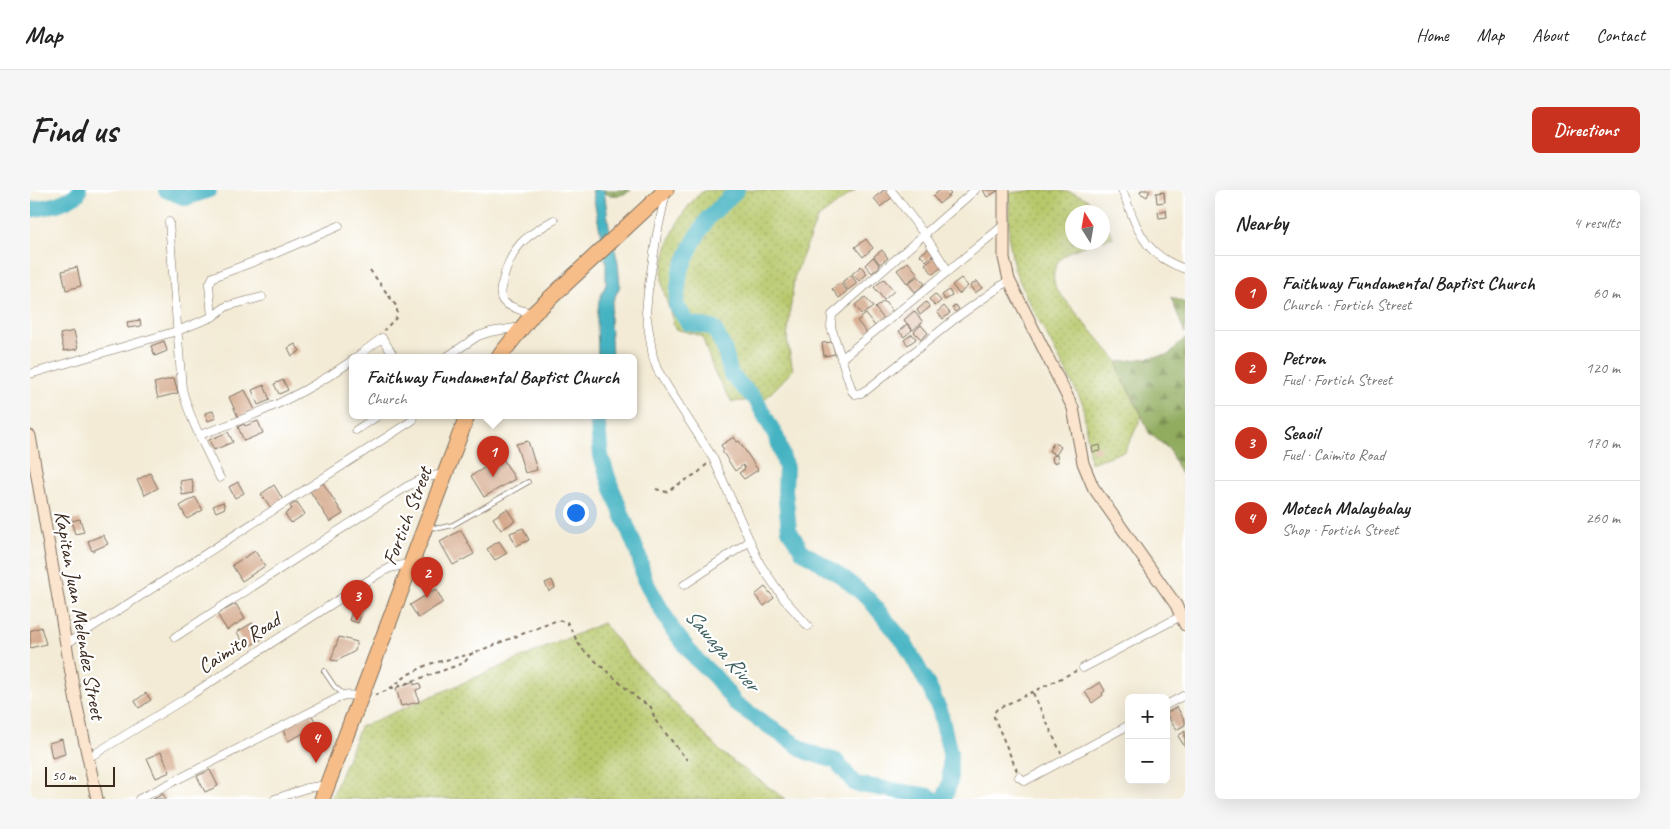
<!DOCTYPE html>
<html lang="en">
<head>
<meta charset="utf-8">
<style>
	:root { --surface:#fff; --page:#f6f6f6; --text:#222; --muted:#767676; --line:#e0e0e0; --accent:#c8321e }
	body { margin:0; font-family:Caveat,sans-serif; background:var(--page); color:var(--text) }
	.controls { position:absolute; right:15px; bottom:15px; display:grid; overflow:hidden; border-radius:8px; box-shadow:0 5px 20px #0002 }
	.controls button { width:45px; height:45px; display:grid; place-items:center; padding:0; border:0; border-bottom:1px solid var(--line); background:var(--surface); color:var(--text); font:25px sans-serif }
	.compass { position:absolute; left:1035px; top:15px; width:45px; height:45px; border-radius:50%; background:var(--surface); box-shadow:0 5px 20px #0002; rotate:349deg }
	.scale { position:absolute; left:15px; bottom:12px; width:70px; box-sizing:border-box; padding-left:5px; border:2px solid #3b2a1e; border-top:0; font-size:14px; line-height:18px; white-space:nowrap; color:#3b2a1e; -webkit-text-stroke:4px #fff; paint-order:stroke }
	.you { position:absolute; left:545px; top:322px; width:18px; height:18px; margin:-12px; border:4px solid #fff; border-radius:50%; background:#1a73e8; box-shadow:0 0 0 8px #1a73e833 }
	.badge { display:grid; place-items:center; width:32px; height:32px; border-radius:50%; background:var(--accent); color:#fff; font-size:16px; font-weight:700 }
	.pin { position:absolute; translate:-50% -41px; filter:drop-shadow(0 1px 2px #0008) }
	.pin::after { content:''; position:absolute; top:26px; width:18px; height:15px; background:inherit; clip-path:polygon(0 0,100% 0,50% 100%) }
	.popup { position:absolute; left:319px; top:164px; width:288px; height:65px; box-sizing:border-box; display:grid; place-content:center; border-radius:8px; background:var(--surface); filter:drop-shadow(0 1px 4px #0005); font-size:16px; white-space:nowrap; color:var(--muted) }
	.popup b { font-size:19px; color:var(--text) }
	.popup::after { content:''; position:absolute; left:50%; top:100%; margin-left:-10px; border:10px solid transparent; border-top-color:var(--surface) }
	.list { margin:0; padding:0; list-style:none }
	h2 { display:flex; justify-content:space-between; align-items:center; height:65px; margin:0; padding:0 20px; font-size:21px }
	h2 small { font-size:16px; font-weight:400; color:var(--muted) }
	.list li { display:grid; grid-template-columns:32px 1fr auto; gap:15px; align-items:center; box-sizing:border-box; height:75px; padding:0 20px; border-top:1px solid var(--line) }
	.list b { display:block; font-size:19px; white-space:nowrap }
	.list p { margin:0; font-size:16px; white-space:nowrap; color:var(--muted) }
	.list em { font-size:16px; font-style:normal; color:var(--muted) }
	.map { position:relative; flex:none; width:1155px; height:609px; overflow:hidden; border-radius:8px }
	header { display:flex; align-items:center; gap:30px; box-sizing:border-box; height:70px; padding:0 25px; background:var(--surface); border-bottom:1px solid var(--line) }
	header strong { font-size:24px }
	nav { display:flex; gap:28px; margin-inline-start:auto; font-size:18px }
	.intro { display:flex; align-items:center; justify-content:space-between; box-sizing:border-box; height:120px; padding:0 30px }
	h1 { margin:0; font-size:35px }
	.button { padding:12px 22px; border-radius:8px; background:var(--accent); color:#fff; font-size:18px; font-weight:700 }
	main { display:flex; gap:30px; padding:0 30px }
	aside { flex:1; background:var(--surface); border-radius:8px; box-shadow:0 5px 20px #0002 }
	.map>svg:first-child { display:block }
	.grass { fill:url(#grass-dots); stroke:#797944 }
	.forest { fill:url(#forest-firs); stroke:#666b3e }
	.water { fill:#45b3c2; stroke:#406e70 }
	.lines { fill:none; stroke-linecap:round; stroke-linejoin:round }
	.river { stroke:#45b3c2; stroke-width:16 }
	.building { fill:#d4a88a }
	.lane-casing { stroke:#7b6e5e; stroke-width:5.5 }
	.street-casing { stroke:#7b6e5e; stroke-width:9 }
	.secondary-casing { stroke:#7b6e5e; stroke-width:13 }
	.highway-casing { stroke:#7b6e5e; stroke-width:17 }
	.path { stroke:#7b6e5e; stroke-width:2; stroke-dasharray:4 4; stroke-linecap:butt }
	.lane { stroke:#fff; stroke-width:4 }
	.street { stroke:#fff; stroke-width:8 }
	.secondary { stroke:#fce5cf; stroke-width:11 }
	.highway { stroke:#f7bd88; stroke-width:15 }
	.labels { text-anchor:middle; stroke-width:4.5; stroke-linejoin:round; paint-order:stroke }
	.street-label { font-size:21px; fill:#3b2a1e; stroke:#fff }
	.water-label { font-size:22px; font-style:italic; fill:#3f6160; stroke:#fff }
</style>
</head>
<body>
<header>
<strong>Map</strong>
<nav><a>Home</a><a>Map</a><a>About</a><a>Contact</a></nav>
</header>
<div class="intro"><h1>Find us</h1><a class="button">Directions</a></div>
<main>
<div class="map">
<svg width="1155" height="609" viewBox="0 0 1155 609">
	<defs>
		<pattern id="grass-dots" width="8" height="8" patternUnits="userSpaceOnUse" patternTransform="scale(1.25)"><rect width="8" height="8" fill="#b7c86b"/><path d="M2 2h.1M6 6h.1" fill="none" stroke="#96a357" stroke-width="1.8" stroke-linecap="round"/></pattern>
		<pattern id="forest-firs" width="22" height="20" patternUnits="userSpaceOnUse" patternTransform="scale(1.25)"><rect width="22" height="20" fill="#91ac5f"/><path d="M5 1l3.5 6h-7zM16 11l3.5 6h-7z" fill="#788c4e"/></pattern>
	</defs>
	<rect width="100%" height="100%" fill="#fff"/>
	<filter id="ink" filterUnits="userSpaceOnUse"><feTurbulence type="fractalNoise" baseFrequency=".02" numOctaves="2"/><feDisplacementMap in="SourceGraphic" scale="10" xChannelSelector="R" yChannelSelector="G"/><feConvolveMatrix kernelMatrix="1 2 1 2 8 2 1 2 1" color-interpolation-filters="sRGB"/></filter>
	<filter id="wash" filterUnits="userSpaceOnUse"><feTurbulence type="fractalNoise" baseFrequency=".0096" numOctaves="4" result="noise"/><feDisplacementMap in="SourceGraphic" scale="20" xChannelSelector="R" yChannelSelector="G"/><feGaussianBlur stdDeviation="1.12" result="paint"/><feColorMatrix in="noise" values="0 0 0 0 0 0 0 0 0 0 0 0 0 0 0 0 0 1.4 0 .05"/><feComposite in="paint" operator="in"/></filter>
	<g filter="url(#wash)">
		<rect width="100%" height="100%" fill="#f3ebd5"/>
		<g class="grass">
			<path d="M675 0H825L787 29 764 88 757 149 763 180 735 209 702 212 684 182 672 146 645 139C642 126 633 104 632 91 631 61 650 17 675 0Z"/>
			<path d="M1004 0C1033 0 1054 0 1070 22H1042V52L1063 53C1040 60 1016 69 1026 99L1088 172 1089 182 1112 226 1095 261 1060 273 1053 214 996 106 984 78 979 50V3Z"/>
			<path d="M1072 27 1083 47 1073 50H1072Z"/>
			<path d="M573 433 598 464 692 563 755 609H301L330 537Z"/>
		</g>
		<g class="forest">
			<path d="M574 0H601C594 6 583 7 574 3Z"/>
			<path d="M1141 107 1155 113V144Z"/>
			<path d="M1155 148V285L1150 283 1139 259 1119 243 1107 214 1089 182 1088 172 1138 165Z"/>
		</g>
		<g class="water">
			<path d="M562 0H574L579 36 588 72 590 96 583 111 580 126 582 168H568L567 129 569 111 576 94V72Z"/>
			<path d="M561 226H574L571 266Z"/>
		</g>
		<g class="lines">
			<g class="river">
				<path d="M136 0 156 8 179 0"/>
				<path d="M707 0 678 28 663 53 650 82 646 115 658 133 684 138 694 158 701 185 726 210 747 248 756 278 755 300 759 340 772 361 811 386 838 408 874 452 900 499 910 521 920 563V592L914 609"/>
				<path d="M0 20C19 16 31 15 48 4L49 0"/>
				<path d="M567 226 571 266 582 299 609 366 614 389 643 440 666 469 686 488 706 514 777 562 806 571 825 594 899 606 904 609"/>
			</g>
		</g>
		<g id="blocks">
			<g class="building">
				<path d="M854 0H859L864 6 850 17 844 8Z"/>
				<path d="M910 0H917L921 4 909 14 903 6Z"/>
				<path d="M953 0H969L957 7Z"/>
				<path d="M1111 0H1120L1117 7 1110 3Z"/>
				<path d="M1134 2 1135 12 1127 13 1126 3Z"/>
				<path d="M1136 20 1137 27 1129 28 1128 22Z"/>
				<path d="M836 49 843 58 833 67 825 57Z"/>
				<path d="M899 58 904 64 896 71 890 65Z"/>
				<path d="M852 60 858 68 850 74 844 66Z"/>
				<path d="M905 66 913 76 903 84 895 74Z"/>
				<path d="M843 67 850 76 842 83 835 75Z"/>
				<path d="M878 72 888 84 877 93 867 80Z"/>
				<path d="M831 76 837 84 829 91 822 84Z"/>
				<path d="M47 77 51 96 36 100 32 81Z"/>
				<path d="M821 85 827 93 818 100 812 92Z"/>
				<path d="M888 86 895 94 885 102 878 93Z"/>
				<path d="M931 88 938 96 929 104 922 95Z"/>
				<path d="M854 89 864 101 854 110 844 97Z"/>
				<path d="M947 91 952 98 945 103 940 96Z"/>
				<path d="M810 93 817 101 809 108 802 99Z"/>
				<path d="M919 100 922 106 915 110 912 105Z"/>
				<path d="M905 104 911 111 905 116 899 109Z"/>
				<path d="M835 107 843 117 832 125 825 115Z"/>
				<path d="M854 111 864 123 855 130 845 118Z"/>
				<path d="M896 112 900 117 890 125 887 120Z"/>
				<path d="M926 115 929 119 925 122 922 118Z"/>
				<path d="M914 116 920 123 913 129 907 122Z"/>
				<path d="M884 121 893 132 883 140 874 130Z"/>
				<path d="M836 124 845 136 837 143 827 131Z"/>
				<path d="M110 130 111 136 98 138 97 132Z"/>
				<path d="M877 134 882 140 874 147 869 141Z"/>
				<path d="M891 135 898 143 891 149 884 142Z"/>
				<path d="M44 141 48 159 34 161 30 144Z"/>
				<path d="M882 144 886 149 878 155 874 150Z"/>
				<path d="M134 151 137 161 125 166 121 156Z"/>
				<path d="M802 152 805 164 794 166 792 153Z"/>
				<path d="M265 154 270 161 262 166 258 158Z"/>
				<path d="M144 188 148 203 128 208 124 193Z"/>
				<path d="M253 190 258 200 249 204 244 194Z"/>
				<path d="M234 195 240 210 228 215 222 200Z"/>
				<path d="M215 200 225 220 208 227 199 207Z"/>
				<path d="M183 221 186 228 178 231 175 223Z"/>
				<path d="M228 231 233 243 214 251 208 237 214 234 215 236Z"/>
				<path d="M198 242 203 252 184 260 179 250Z"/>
				<path d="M704 247 707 252 709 251 728 280 714 289 709 283 715 279 713 275 705 281 692 261 694 260 691 255Z"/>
				<path d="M498 251 507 280 495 283 486 254Z"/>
				<path d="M1024 252 1031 257 1026 265 1019 261Z"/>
				<path d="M1070 255 1071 261 1063 262 1062 257Z"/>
				<path d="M1027 265 1028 272 1023 273 1022 266Z"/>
				<path d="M472 267 485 289 454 307 441 286Z"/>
				<path d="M120 283 128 298 115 305 107 290Z"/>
				<path d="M162 289 164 303 152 305 150 291Z"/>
				<path d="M208 292 214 303 205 308 199 297Z"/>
				<path d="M293 293 313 324 300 332 280 301Z"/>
				<path d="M244 295 253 310 241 318 231 304Z"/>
				<path d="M165 307 173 320 157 329 150 316Z"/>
				<path d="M193 312 195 318 186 322 183 316Z"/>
				<path d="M267 312 275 324 261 333 255 324 262 319 260 316Z"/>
				<path d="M477 319 485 331 471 340 463 328Z"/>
				<path d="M50 329 54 342 45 344 41 331Z"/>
				<path d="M493 338 499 350 486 356 480 343Z"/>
				<path d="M431 340 444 364 423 375 410 352Z"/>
				<path d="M73 345 78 354 62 361 58 351Z"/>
				<path d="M469 351 477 363 465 370 457 359Z"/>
				<path d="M225 361 235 376 212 391 202 375Z"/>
				<path d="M522 390 525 398 519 401 515 393Z"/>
				<path d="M735 397 744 408 734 416 725 405Z"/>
				<path d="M406 399 413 412 388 428 380 415Z"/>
				<path d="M328 404 337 407 328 433 319 430Z"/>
				<path d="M206 414 215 429 197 440 187 424Z"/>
				<path d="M222 433 232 449 216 458 207 442Z"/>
				<path d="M11 437 16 454 0 458V441Z"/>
				<path d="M309 447 327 452 325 461 307 471 301 470Z"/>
				<path d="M384 491V495L390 493 391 498 386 500 389 512 371 516 366 498Z"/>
				<path d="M1070 492 1075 501 1072 503 1073 505 1062 513 1055 502Z"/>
				<path d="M116 503 121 510 109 518 105 511Z"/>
				<path d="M1147 517 1155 531V535L1146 540 1136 523Z"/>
				<path d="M281 524 288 536 258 551 252 538Z"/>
				<path d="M1155 541V557L1148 546Z"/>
				<path d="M32 549 35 564 22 568 19 553Z"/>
				<path d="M131 562 140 582 126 588 117 568Z"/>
				<path d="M180 580 188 596 175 602 167 586Z"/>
				<path d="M133 604 136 609H123Z"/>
			</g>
		</g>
	</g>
	<g filter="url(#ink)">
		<use href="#blocks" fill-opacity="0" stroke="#7b6e5e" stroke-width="1"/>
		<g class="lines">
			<defs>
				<g id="lane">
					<path d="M400 337 410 338 423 335 498 292"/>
					<path d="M294 481 304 496 314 505"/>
				</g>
				<g id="street">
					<path d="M861 0 894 44 918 81"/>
					<path d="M945 0 802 125 801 137 822 201 825 204 831 203 838 199 926 128 979 90"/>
					<path d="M1092 0C1108 39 1112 64 1155 79"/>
					<path d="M636 2 627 44 618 101 616 123 623 167 627 179 637 196 683 268 730 374 754 409 778 436"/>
					<path d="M139 32 152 199C160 230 176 259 190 288"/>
					<path d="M503 124C495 121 480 118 474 112 468 106 471 97 473 90 482 56 494 47 524 30"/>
					<path d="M182 127 179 95 183 87 239 66 309 36"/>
					<path d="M325 168 352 148 365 168"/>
					<path d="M415 168 448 146 460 142 491 137"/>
					<path d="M811 169 974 35"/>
					<path d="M0 184 147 141 182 127 197 116 232 107"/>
					<path d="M326 240 348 226"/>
					<path d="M169 245C225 227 275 204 323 170"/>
					<path d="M654 395 720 351"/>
					<path d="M145 447 376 297 396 287 415 284"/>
					<path d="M36 454 383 230"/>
					<path d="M1053 478 1151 426"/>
					<path d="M1136 515 1155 505"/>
					<path d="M58 568 156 508 350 383 360 378 381 373"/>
					<path d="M989 587 995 591 1099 535"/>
					<path d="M109 609 314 505 330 506"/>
					<path d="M245 609 277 598 297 595"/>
				</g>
				<g id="secondary">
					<path d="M974 0V68L979 90 1043 218 1053 273 1063 297 1146 415 1155 435"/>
					<path d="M0 246 46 512 67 609"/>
				</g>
				<g id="highway">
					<path d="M468 168 503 124 636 0"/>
					<path d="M292 609 437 226"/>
				</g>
			</defs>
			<use href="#lane" class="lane-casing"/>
			<use href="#street" class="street-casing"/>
			<use href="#secondary" class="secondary-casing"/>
			<use href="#highway" class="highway-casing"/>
			<g class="path">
				<path d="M340 80 367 117V127L354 140"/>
				<path d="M626 299 636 302 669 282 677 274"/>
				<path d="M360 499 434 473 441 464"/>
				<path d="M1003 503 1031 563"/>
				<path d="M345 505 358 500 379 484 399 474 441 464 528 430 537 432 551 458 608 509 621 517 625 530 657 570"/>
				<path d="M987 581 964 527V523L967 519 1046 481"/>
			</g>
			<use href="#lane" class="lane"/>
			<use href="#street" class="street"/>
			<use href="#secondary" class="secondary"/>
			<use href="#highway" class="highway"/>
		</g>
	</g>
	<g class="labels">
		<g class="street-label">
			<text transform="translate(377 326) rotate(-69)" y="7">Fortich Street</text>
			<text transform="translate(50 425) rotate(80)" y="7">Kapitan Juan Melendez Street</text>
			<text transform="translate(209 453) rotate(-33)" y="7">Caimito Road</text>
		</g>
		<g class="water-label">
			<text transform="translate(693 459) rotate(49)" y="8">Sawaga River</text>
		</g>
	</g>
</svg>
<div class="controls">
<button>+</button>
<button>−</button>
</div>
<svg class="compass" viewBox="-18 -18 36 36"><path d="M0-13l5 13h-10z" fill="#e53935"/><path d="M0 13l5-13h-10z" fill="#767676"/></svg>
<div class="scale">50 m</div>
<div class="you"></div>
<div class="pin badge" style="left:463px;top:287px">1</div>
<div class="popup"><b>Faithway Fundamental Baptist Church</b>Church</div>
<div class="pin badge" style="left:397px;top:408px">2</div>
<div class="pin badge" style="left:327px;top:431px">3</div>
<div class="pin badge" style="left:286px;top:573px">4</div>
</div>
<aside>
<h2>Nearby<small>4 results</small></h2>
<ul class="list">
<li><span class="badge">1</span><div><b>Faithway Fundamental Baptist Church</b><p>Church · Fortich Street</p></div><em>60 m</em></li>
<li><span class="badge">2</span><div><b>Petron</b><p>Fuel · Fortich Street</p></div><em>120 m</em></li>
<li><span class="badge">3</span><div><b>Seaoil</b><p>Fuel · Caimito Road</p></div><em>170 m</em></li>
<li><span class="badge">4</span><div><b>Motech Malaybalay</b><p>Shop · Fortich Street</p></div><em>260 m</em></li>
</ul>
</aside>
</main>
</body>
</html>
